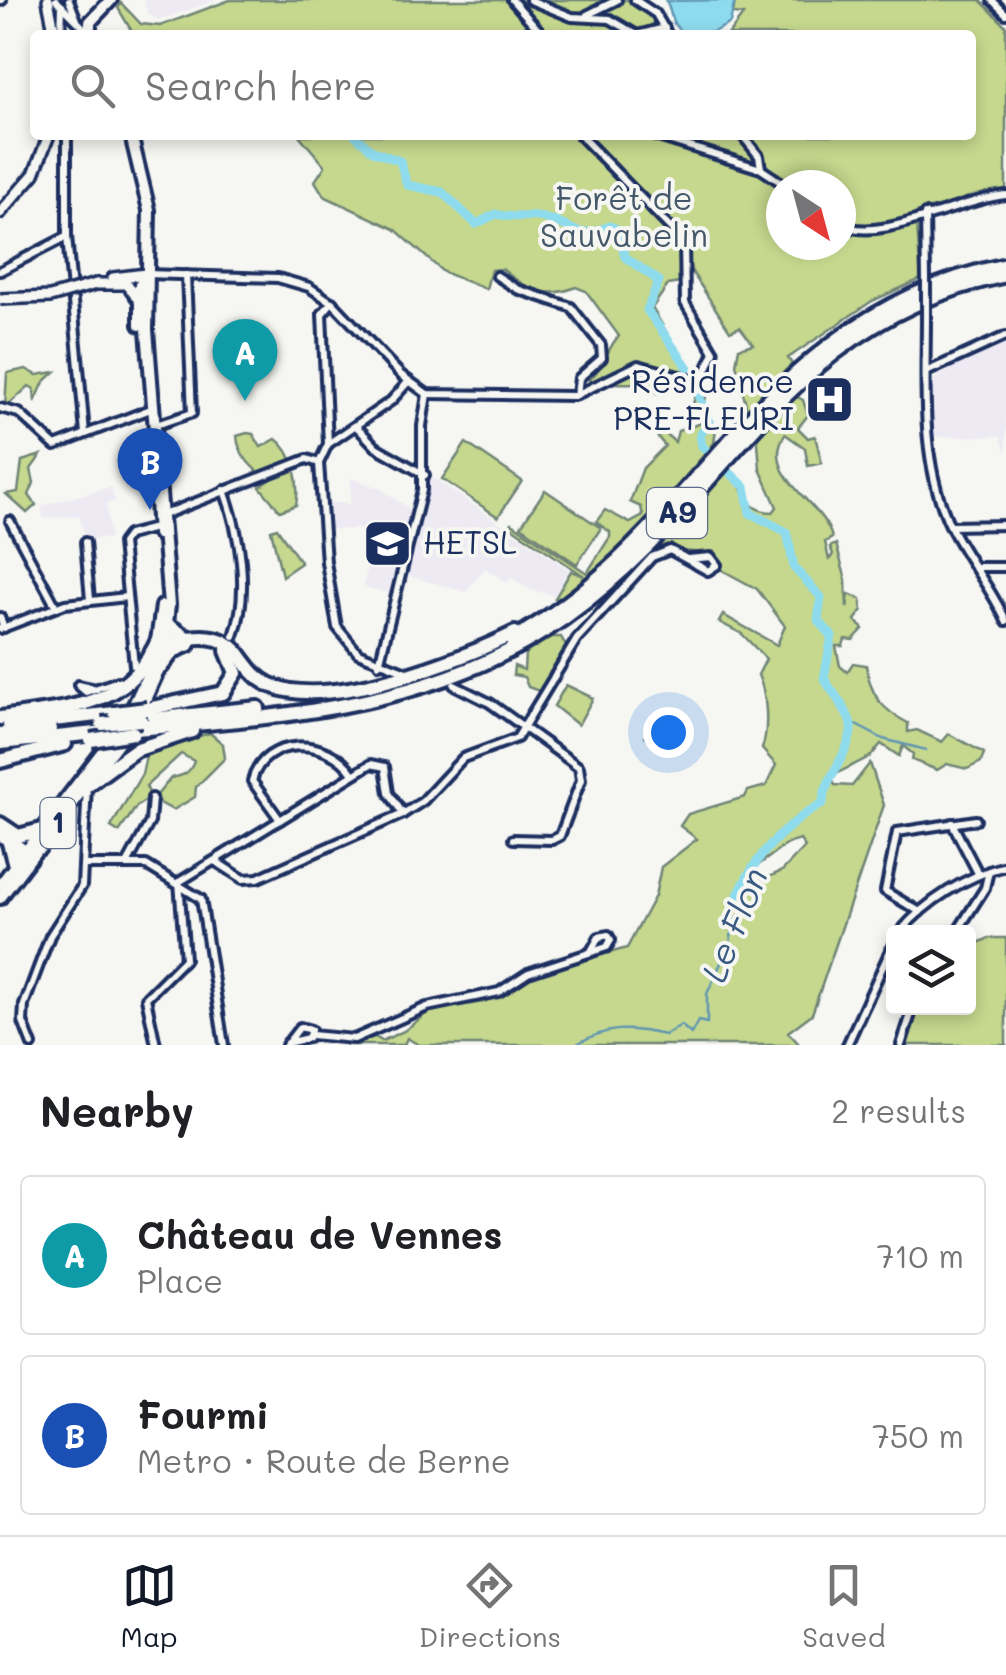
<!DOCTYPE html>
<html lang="en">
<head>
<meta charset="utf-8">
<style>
	:root { --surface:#fff; --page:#f6f6f6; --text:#202124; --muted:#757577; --line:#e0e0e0; --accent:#111827 }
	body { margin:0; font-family:Mali,sans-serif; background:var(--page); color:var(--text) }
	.controls { position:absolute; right:30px; bottom:30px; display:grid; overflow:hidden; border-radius:10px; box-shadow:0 5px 15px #0003 }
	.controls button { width:90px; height:90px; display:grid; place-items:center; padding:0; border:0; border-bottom:2px solid var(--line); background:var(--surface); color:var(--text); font:50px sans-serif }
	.compass { position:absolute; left:766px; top:170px; width:90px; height:90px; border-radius:50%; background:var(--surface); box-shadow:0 5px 15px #0003; rotate:144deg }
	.you { position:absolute; left:668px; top:732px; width:35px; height:35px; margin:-25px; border:8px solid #fff; border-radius:50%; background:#1a73e8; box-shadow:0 0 0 15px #1a73e833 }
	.badge { display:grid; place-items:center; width:65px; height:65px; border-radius:50%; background:var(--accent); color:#fff; font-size:32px; font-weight:700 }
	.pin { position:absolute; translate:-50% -82px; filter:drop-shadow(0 2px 5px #0008) }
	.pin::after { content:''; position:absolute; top:52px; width:35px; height:30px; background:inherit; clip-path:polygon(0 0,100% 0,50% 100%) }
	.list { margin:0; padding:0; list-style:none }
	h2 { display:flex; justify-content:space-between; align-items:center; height:130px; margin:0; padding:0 40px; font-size:42px }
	h2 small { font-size:32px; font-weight:400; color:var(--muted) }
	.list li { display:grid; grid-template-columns:65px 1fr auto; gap:30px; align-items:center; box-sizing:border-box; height:160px; margin:0 20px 20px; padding:0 20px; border:2px solid var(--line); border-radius:10px }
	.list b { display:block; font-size:38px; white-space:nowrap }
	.list p { margin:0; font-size:32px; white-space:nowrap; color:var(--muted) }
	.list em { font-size:32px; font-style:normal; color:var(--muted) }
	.icon { flex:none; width:55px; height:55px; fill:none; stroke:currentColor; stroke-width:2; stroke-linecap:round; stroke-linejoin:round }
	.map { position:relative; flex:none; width:1006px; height:1045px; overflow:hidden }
	.search { position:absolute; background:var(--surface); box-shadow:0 5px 15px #0003; left:30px; right:30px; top:30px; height:110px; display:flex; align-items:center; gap:25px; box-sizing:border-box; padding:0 35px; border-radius:10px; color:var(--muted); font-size:38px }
	.sheet { height:490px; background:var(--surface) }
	nav { display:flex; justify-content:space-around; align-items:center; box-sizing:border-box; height:140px; border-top:2px solid var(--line); background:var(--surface); font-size:28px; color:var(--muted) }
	nav a { display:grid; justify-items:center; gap:5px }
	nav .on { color:var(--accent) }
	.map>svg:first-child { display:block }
	.built { fill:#edeaf4 }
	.green { fill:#c5d88d; stroke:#708476; stroke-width:2.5; fill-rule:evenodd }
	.water { fill:#8edbee; stroke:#6096b4; stroke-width:2.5 }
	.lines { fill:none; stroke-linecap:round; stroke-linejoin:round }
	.stream { stroke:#6096b4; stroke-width:2.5 }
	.river { stroke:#8edbee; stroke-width:9 }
	.street-casing { stroke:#1b2f5e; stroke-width:14 }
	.secondary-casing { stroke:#1b2f5e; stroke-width:16 }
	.primary-casing { stroke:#1b2f5e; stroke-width:18 }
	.highway-casing { stroke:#1b2f5e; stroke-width:20 }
	.street { stroke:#f6f6f2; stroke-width:6 }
	.secondary { stroke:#f6f6f2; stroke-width:9 }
	.primary { stroke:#f6f6f2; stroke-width:10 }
	.highway { stroke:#f6f6f2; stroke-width:12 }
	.street-bridge-casing { stroke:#1b2f5e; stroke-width:14; stroke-linecap:butt }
	.secondary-bridge-casing { stroke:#1b2f5e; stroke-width:16; stroke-linecap:butt }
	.highway-bridge-casing { stroke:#1b2f5e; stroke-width:20; stroke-linecap:butt }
	.street-bridge { stroke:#f6f6f2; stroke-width:6 }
	.secondary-bridge { stroke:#f6f6f2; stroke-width:9 }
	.highway-bridge { stroke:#f6f6f2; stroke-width:12 }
	.labels { text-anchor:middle; stroke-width:8; stroke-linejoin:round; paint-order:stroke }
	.shield { fill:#f6f6f2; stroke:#5d6b8a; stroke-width:2.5 }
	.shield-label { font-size:30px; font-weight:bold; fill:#1b2f5e }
	.park-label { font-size:32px; fill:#46596a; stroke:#f6f6f2 }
	.poi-label { font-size:32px; fill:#1b2f5e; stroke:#f6f6f2; text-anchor:end }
	.water-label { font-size:35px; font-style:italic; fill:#385a82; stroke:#f6f6f2 }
</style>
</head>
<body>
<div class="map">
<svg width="1006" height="1045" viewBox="0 0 1006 1045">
	<rect width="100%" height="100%" fill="#f6f6f2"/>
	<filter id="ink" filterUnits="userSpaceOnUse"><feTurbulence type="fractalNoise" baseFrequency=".01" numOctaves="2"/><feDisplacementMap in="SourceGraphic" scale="20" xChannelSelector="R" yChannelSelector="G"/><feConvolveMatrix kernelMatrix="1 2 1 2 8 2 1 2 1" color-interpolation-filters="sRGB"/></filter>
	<g filter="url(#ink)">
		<g class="built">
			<path d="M144 0H216L159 20 148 14Z"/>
			<path d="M1006 338V453L1000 436 931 437 930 381Z"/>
			<path d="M430 476 571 571 554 595 531 590 512 578 506 582 485 568 465 592 406 575Z"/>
			<path d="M351 478 381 489 414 512 393 594 364 587 372 529H326L324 502 350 504Z"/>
			<path d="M111 487 115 501 106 504 110 538 86 539 79 516 43 518 41 506Z"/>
		</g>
		<g class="green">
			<path d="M230 0H634L658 22 639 30V35H134L118 8 121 3 141 24 160 26Z"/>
			<path d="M980 0 1006 26V189L916 213 921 279 872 301 788 358 792 364 747 409 736 364 739 348 753 344 740 327 730 331 690 269 679 283 668 285 652 308 692 375C644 362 636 352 592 385L589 380C607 364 607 347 619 336L586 291 576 287C545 300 526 289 502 269L491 270 486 289 443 272 395 229 324 196 315 181 325 166 299 135H971V35H728L743 15 733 14 735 0ZM781 185H841V245H781Z"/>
			<path d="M26 369 37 375 55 372 44 382 35 402 34 389 29 386 5 408 7 373Z"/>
			<path d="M639 369 670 377 667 387 657 393C644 376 627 387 611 382Z"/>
			<path d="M700 381 707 391 704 407 716 429 714 443 638 532 561 600 555 598 571 571 584 576 510 526 512 523 587 573 610 537V532L596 522 605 510 630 523 643 516 641 507 630 502 643 468 665 446 657 436 662 431 675 442 678 431 701 423 693 404Z"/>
			<path d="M794 395 803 400 808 415 798 428 808 438 815 436 822 463 808 466 805 448 785 434C759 477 824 502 832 538L825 542 829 560 833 554 830 547 836 544 846 580 847 608 849 594 861 599 862 611 855 620 863 629 853 640 845 639 843 646H836L840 666 847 672 853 663 866 665C870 695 882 710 908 723V732L917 730 942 742 949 734 984 753 981 762 967 769 947 764 937 770 912 760 913 754 903 746 899 756 881 744 871 756 830 777 835 785 852 786 870 763 884 805 812 1014 788 1032 800 1045H419L407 1038 404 1045H346L375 1037 382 1041 404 1031 431 1010 484 1002 525 977 627 948 655 896 661 867 697 839 680 826 688 814 745 797 748 791 766 786 776 765 762 749C769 728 767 694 758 675L766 659 742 634 719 622 723 615 777 645 785 626 757 589 720 569 715 555 653 547 725 465C746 484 741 512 773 512L777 507 760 469 757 430ZM800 840 805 847 782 871 754 884 749 872 787 844Z"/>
			<path d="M247 433 253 434 261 447 276 439C294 452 300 483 296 505L280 511 260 487 270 480C254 471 238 455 237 436Z"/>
			<path d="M466 443 522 481 498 517 442 479Z"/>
			<path d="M41 455 31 469 34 483 29 495 36 505 27 513 6 494 18 492 22 461Z"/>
			<path d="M545 490 601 528 577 564 521 526Z"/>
			<path d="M277 528 301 563 282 576 271 530Z"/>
			<path d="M549 637H561L566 646 539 691 528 687 524 677 513 675 514 666 524 670 525 654Z"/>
			<path d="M566 685 593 698 578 725 554 706Z"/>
			<path d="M667 718 674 722 680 737 676 743 653 742 645 736 650 721Z"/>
			<path d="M210 733 223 744 225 758 196 787 195 797 173 810 160 803 157 795 171 778C182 776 190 774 194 761L181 754 146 786 151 797 137 806 119 832 111 827 142 774 147 751Z"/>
			<path d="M989 938H1006V1045H905L916 1008H968L969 947Z"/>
		</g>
		<path class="water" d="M735 0 730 23C715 32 688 45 675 25 670 18 671 8 666 1Z"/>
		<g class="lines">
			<g class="stream">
				<path d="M374 0 375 3"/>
				<path d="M850 722 883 739 926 750"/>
				<path d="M575 1045C607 1026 629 1027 665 1035L681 1025 691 1034 698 1021 707 1023V994L730 943 738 895"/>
			</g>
			<path class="river" d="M355 135 373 151 400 161 407 185 442 192 476 224 496 214C517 220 526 214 543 218 573 225 575 241 610 226L619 230 625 257 659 281 647 310 691 372 709 423 700 435 702 446 745 487 750 513 787 532 794 568 821 597 818 620 832 636 824 678C832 692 845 706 850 721 858 745 824 776 823 803 785 825 756 854 738 895"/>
			<defs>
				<g id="street">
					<path d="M56 0 87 31"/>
					<path d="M69 0 77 20"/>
					<path d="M512 0 543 35"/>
					<path d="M530 0 572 17 610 19 637 35 665 28"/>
					<path d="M635 0 656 14 668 35"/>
					<path d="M992 0 1006 14"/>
					<path d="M0 1 2 0"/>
					<path d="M587 15 617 0"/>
					<path d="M61 33 62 6"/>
					<path d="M67 135V236L85 433"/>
					<path d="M652 135 761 169 785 185"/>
					<path d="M742 135 759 156 761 168"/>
					<path d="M925 214 926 278"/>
					<path d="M841 224C878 245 960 199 1006 195"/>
					<path d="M0 271 66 237"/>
					<path d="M146 274 278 278 309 287 334 304 401 375 427 394 574 396 638 365 690 379 704 375 714 352 685 303 684 242 580 135"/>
					<path d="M497 276 517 289 571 307 601 345 602 358 579 378 577 395"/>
					<path d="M332 302 322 314 328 444 319 463 326 562 337 627 358 653 404 671"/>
					<path d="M926 317C926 384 920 455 947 519 963 555 990 585 1006 621"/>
					<path d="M926 372 1006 336"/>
					<path d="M0 408 19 413 55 446 148 410"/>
					<path d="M156 425 192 413 186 275"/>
					<path d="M356 426 376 447 425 475"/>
					<path d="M328 444 391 401 408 382"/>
					<path d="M224 490C240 534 250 590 234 636"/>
					<path d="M163 515 307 459 319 463"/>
					<path d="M10 521 56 607"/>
					<path d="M951 526 1006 525"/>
					<path d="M85 542 90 600"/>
					<path d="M975 567H1006"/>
					<path d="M0 617 4 628"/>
					<path d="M0 629 65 604 126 597"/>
					<path d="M379 664 422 490V426L427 394"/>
					<path d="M134 666 122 543 128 535 159 527"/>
					<path d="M454 685 490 703 579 767 581 780 560 836 552 840 513 839"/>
					<path d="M97 689 78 685 86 692 118 681"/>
					<path d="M280 820 252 781C264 736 328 736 353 774"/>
					<path d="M952 823 979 875"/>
					<path d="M215 861 243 879 258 878 403 814 423 801 463 758 517 738 577 639 652 557 670 550 708 571 717 565 711 557 688 559"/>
					<path d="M127 864 150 822 152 798"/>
					<path d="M85 865H146L201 899 224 1045"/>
					<path d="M179 882 371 764 385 767 389 793 403 814"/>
					<path d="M920 912 885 891 897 832 976 820"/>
					<path d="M900 932C925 902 967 875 1006 866"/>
					<path d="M957 932 985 888 989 871"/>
					<path d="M311 1035 354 1039 427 1007 499 992 528 973 607 947 611 940 608 935 599 937 590 953"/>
					<path d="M32 1045 23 1022 24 1005 50 936 82 886 87 785"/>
					<path d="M156 1045 146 998 185 959 179 882"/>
					<path d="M286 1045 300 1027 311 1030 308 1038 287 1043"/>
					<path d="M847 1045 894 942"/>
					<path d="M901 1045 913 1008"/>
				</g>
				<g id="secondary">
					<path d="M48 0 55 35"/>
					<path d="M0 213 34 174 49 135"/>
					<path d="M113 278 146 274"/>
					<path d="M96 284H127L139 301"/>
				</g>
				<g id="primary">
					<path d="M90 35V22L111 0"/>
					<path d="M131 135 149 210 147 330 169 605 163 660 139 713"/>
					<path d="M140 325V285L146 274"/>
					<path d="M155 486 158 534"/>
					<path d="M130 713 154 662 162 606"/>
					<path d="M0 885 115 735"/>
					<path d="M0 898 126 732"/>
				</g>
				<g id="highway">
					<path d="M168 625 187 638"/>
					<path d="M511 640C709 529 756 317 1006 265"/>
					<path d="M159 642C186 639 218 628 238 653 248 666 255 678 270 685 329 711 461 660 515 633"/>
					<path d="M161 667 173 651 189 644"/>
					<path d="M147 709 223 693 236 673 227 651"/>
					<path d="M0 718C68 707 128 709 159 638"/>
					<path d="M143 720 258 708"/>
					<path d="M9 725 115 713"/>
					<path d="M136 729C285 717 437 707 564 618 732 499 777 323 1006 275"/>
					<path d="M0 734 50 729"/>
					<path d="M0 743 95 733"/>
					<path d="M0 761 65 744"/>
					<path d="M87 785 135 750 192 731"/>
					<path d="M0 824 18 836 42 830"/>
					<path d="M0 834 25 852 39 848"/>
					<path d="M9 843 15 865"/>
				</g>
			</defs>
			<use href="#street" class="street-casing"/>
			<use href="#secondary" class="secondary-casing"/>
			<use href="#primary" class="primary-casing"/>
			<use href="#highway" class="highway-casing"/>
			<use href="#street" class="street"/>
			<use href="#secondary" class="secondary"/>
			<use href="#primary" class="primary"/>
			<use href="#highway" class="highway"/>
			<defs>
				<path id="street-bridge" d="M926 317V278"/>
				<path id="secondary-bridge" d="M0 299 50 297 96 284"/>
				<g id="highway-bridge">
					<path d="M115 713 147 709"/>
					<path d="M102 724 141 720"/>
					<path d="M91 740 133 733"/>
				</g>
			</defs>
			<use href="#street-bridge" class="street-bridge-casing"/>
			<use href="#secondary-bridge" class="secondary-bridge-casing"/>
			<use href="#highway-bridge" class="highway-bridge-casing"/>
			<use href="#street-bridge" class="street-bridge"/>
			<use href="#secondary-bridge" class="secondary-bridge"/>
			<use href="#highway-bridge" class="highway-bridge"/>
		</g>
	</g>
	<defs>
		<symbol id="hospital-square" viewBox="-11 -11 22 22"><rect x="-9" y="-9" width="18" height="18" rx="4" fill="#1b2f5e" stroke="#f6f6f2"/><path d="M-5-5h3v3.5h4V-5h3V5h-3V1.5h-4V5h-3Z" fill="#fff"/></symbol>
		<symbol id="university-square" viewBox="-11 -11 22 22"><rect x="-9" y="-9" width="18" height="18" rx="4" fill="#1b2f5e" stroke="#f6f6f2"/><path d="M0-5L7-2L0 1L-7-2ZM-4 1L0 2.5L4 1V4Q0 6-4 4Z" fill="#fff"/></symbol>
	</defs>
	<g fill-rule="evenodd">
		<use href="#hospital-square" x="802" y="372" width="55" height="55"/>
		<use href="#university-square" x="360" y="516" width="55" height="55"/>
	</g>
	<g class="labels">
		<g class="shield">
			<rect x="647" y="488" width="60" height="50" rx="8"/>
			<rect x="40.5" y="798" width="35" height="50" rx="8"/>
		</g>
		<g class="shield-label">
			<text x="677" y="523">A9</text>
			<text x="58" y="833">1</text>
		</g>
		<g class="park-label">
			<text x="624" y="210">Forêt de<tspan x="624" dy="37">Sauvabelin</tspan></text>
		</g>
		<g class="poi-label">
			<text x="794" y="393">Résidence<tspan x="794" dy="37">PRE-FLEURI</tspan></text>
			<text x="423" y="554" text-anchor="start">HETSL</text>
		</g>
		<g class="water-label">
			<text transform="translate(735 925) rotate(-68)" y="12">Le Flon</text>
		</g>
	</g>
</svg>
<div class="controls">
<button><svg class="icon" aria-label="layers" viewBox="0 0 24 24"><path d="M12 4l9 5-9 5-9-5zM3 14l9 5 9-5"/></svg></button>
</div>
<svg class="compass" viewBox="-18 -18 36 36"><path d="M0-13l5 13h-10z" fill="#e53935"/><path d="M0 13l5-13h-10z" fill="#757577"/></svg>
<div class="you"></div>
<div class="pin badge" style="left:245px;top:401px;background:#0f9aa8">A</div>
<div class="pin badge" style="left:150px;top:510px;background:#1a4fb4">B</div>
<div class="search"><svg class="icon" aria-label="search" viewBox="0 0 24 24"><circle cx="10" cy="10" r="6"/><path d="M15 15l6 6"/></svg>Search here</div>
</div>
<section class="sheet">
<h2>Nearby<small>2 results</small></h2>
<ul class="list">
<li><span class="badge" style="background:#0f9aa8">A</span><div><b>Château de Vennes</b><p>Place</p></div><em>710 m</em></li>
<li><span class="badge" style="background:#1a4fb4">B</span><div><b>Fourmi</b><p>Metro · Route de Berne</p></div><em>750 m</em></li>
</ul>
</section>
<nav>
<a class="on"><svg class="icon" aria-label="map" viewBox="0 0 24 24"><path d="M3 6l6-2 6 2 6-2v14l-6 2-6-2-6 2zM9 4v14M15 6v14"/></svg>Map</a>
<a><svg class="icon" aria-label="directions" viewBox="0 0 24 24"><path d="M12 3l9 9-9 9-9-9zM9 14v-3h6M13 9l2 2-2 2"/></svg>Directions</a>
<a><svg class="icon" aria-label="saved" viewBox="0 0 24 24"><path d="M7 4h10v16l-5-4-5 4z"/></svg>Saved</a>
</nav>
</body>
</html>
